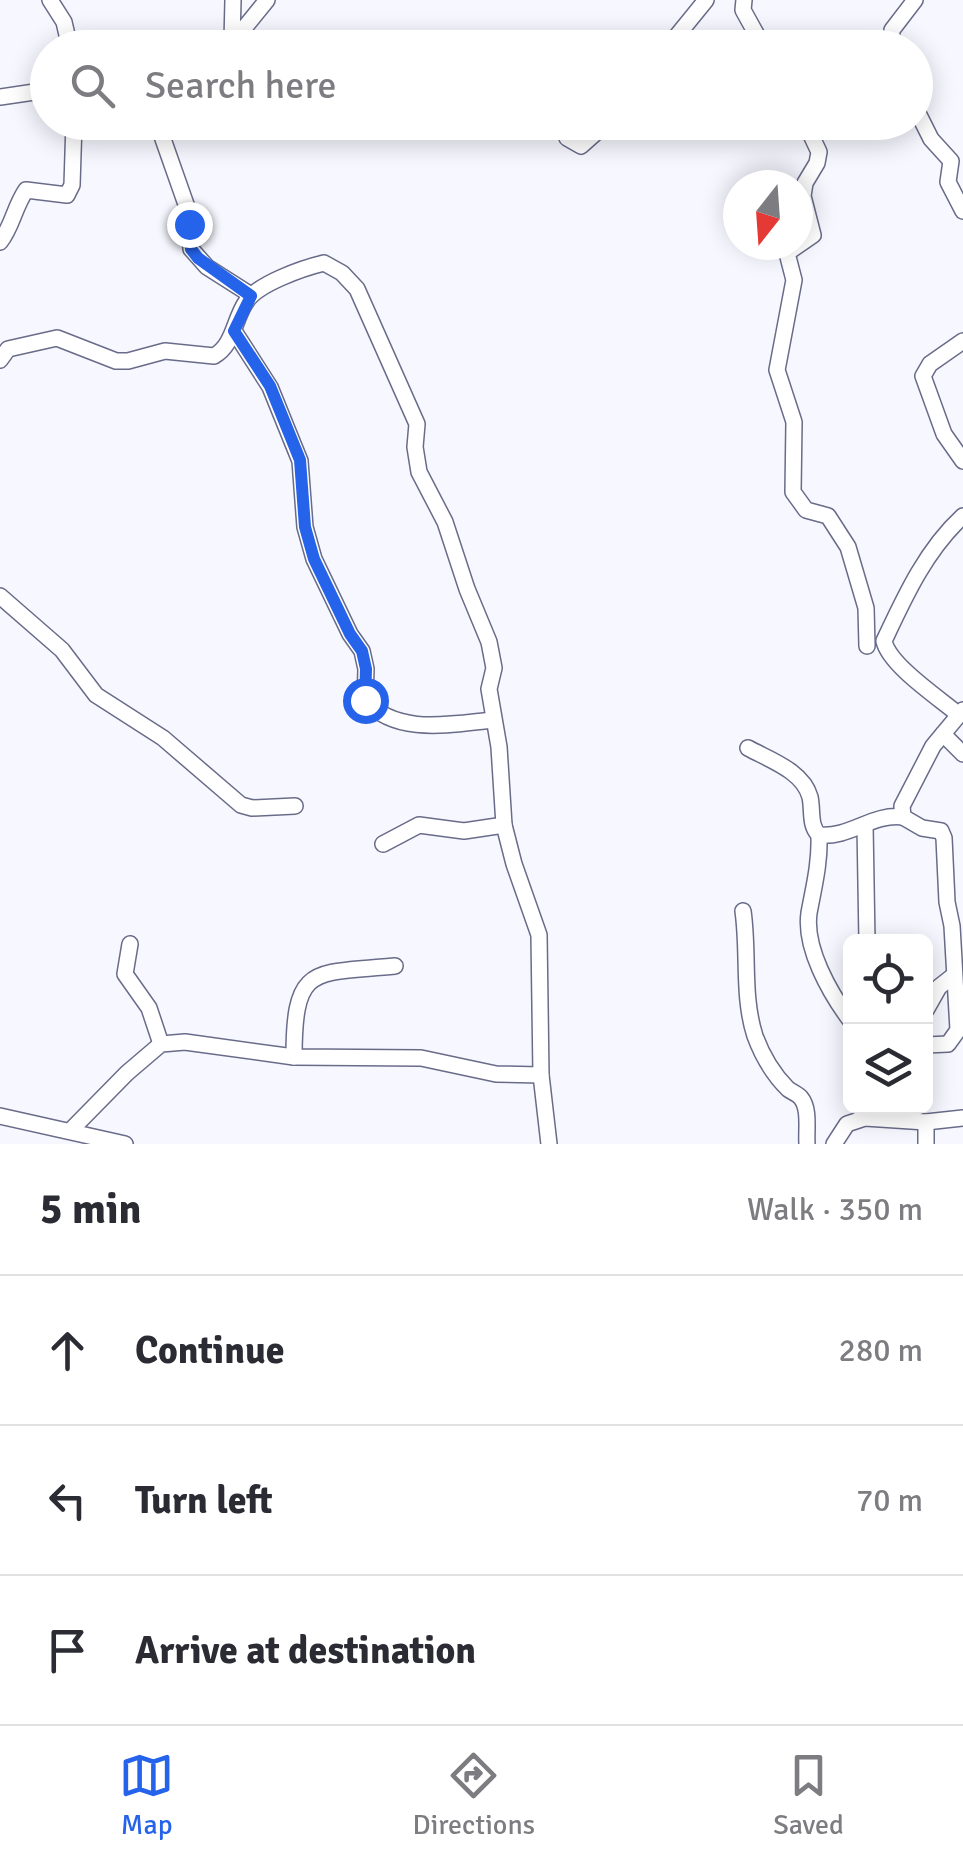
<!DOCTYPE html>
<html lang="en">
<head>
<meta charset="utf-8">
<style>
	:root { --surface:#fff; --page:#f7f7f7; --text:#2b2b33; --muted:#7c7c81; --line:#e1e1e2; --accent:#2563eb }
	body { margin:0; font-family:Signika,sans-serif; background:var(--page); color:var(--text) }
	.controls { position:absolute; right:30px; bottom:30px; display:grid; overflow:hidden; border-radius:15px; box-shadow:0 5px 25px #0003 }
	.controls button { width:90px; height:90px; display:grid; place-items:center; padding:0; border:0; border-bottom:2px solid var(--line); background:var(--surface); color:var(--text); font:50px sans-serif }
	.compass { position:absolute; left:723px; top:170px; width:90px; height:90px; border-radius:50%; background:var(--surface); box-shadow:0 5px 25px #0003; rotate:197deg }
	.stop { position:absolute; width:30px; height:30px; margin:-22px; border:8px solid #2563eb; border-radius:50%; background:#fff }
	.stop.end { background:#2563eb; border-color:#fff; box-shadow:0 2px 10px #0008 }
	.list { margin:0; padding:0; list-style:none }
	h2 { display:flex; justify-content:space-between; align-items:center; height:130px; margin:0; padding:0 40px; font-size:42px }
	h2 small { font-size:32px; font-weight:400; color:var(--muted) }
	.list li { display:grid; grid-template-columns:65px 1fr auto; gap:30px; align-items:center; box-sizing:border-box; height:150px; padding:0 40px; border-top:2px solid var(--line) }
	.list b { display:block; font-size:38px; white-space:nowrap }
	.list em { font-size:32px; font-style:normal; color:var(--muted) }
	.icon { flex:none; width:55px; height:55px; fill:none; stroke:currentColor; stroke-width:2; stroke-linecap:round; stroke-linejoin:round }
	.map { position:relative; flex:none; width:963px; height:1144px; overflow:hidden }
	.search { position:absolute; background:var(--surface); box-shadow:0 5px 25px #0003; left:30px; right:30px; top:30px; height:110px; display:flex; align-items:center; gap:25px; box-sizing:border-box; padding:0 35px; border-radius:55px; color:var(--muted); font-size:38px }
	.sheet { height:580px; background:var(--surface) }
	nav { display:flex; justify-content:space-around; align-items:center; box-sizing:border-box; height:140px; border-top:2px solid var(--line); background:var(--surface); font-size:28px; color:var(--muted) }
	nav a { display:grid; justify-items:center; gap:5px }
	nav .on { color:var(--accent) }
	.map>svg:first-child { display:block }
	.lines { fill:none; stroke-linecap:round; stroke-linejoin:round }
	.minor-casing { stroke:#696c89; stroke-width:18 }
	.minor { stroke:#fff; stroke-width:15 }
	.route { stroke:#2563eb; stroke-width:12 }
</style>
</head>
<body>
<div class="map">
<svg width="963" height="1144" viewBox="0 0 963 1144">
	<rect width="100%" height="100%" fill="#f7f8ff"/>
	<g class="lines">
		<defs>
			<g id="minor">
				<path d="M50 0 64 22 70 48"/>
				<path d="M744 0 743 10 764 48"/>
				<path d="M232 41 233 0"/>
				<path d="M228 48 267 0"/>
				<path d="M667 48 706 0"/>
				<path d="M891 48 892 30 915 0"/>
				<path d="M0 97 48 90"/>
				<path d="M916 109 931 139 951 161 948 182 963 211"/>
				<path d="M157 122 188 210 191 249 207 267 251 295"/>
				<path d="M805 122 819 152 817 163 805 183 803 196 813 235 787 253 794 280 777 370 794 422 793 492 806 510 828 516 848 547 866 608 867 646"/>
				<path d="M567 138 581 146 608 122"/>
				<path d="M0 242C12 227 14 208 26 190L67 195 72 185 74 122"/>
				<path d="M234 331 270 387 300 461 305 527 314 559 350 634 362 651 366 669 365 700C397 736 451 724 493 720"/>
				<path d="M963 341 930 364 923 376 944 434 963 461"/>
				<path d="M0 360 8 349 57 338 116 361H128L165 351 214 356C234 345 234 319 246 302 257 284 303 268 324 263L342 273 357 289 417 424 415 447 419 472 445 522 467 589 489 642 494 668 489 689 499 747 504 825 464 831 419 825 383 844"/>
				<path d="M0 596 62 650 96 695 163 738 241 805 252 808 295 806"/>
				<path d="M959 715C939 698 889 665 884 641 905 596 926 550 963 516"/>
				<path d="M943 734 963 754"/>
				<path d="M748 748C770 760 803 771 810 797 813 811 809 825 819 835 851 838 872 813 903 817"/>
				<path d="M504 825 514 864 539 935 541 1075 549 1144"/>
				<path d="M865 825 867 942"/>
				<path d="M819 835C820 863 814 886 809 913 804 948 830 993 850 1020"/>
				<path d="M743 911C749 953 742 996 755 1036 762 1055 774 1075 788 1089 792 1092 798 1094 801 1098 810 1109 806 1130 807 1144"/>
				<path d="M130 944 125 974 149 1008 161 1044"/>
				<path d="M926 1010 939 987 953 976"/>
				<path d="M926 1045 948 1044 958 1030 952 926 947 902 944 838 941 831 922 828 903 817 902 806 933 746 963 710"/>
				<path d="M294 1057C294 963 313 974 395 966"/>
				<path d="M0 1116 125 1144"/>
				<path d="M70 1131 127 1073 161 1044 185 1042 294 1057 421 1058 496 1074 541 1075"/>
				<path d="M834 1144 847 1124 865 1118 926 1122 963 1118"/>
				<path d="M926 1144V1122"/>
			</g>
		</defs>
		<use href="#minor" class="minor-casing"/>
		<use href="#minor" class="minor"/>
	</g>
	<g class="lines">
		<path class="route" d="M189 224 191 249 198 258 251 296 234 331 270 386 300 460 305 527 314 559 350 634 362 651 366 669 365 700"/>
	</g>
</svg>
<div class="controls">
<button><svg class="icon" aria-label="locate" viewBox="0 0 24 24"><circle cx="12" cy="12" r="6"/><path d="M12 2v4M12 18v4M2 12h4M18 12h4"/></svg></button>
<button><svg class="icon" aria-label="layers" viewBox="0 0 24 24"><path d="M12 4l9 5-9 5-9-5zM3 14l9 5 9-5"/></svg></button>
</div>
<svg class="compass" viewBox="-18 -18 36 36"><path d="M0-13l5 13h-10z" fill="#e53935"/><path d="M0 13l5-13h-10z" fill="#7c7c81"/></svg>
<div class="stop" style="left:365px;top:700px"></div>
<div class="stop end" style="left:189px;top:224px"></div>
<div class="search"><svg class="icon" aria-label="search" viewBox="0 0 24 24"><circle cx="10" cy="10" r="6"/><path d="M15 15l6 6"/></svg>Search here</div>
</div>
<section class="sheet">
<h2>5 min<small>Walk · 350 m</small></h2>
<ul class="list">
<li><svg class="icon" aria-label="ahead" viewBox="0 0 24 24"><path d="M12 20V5M6 11l6-6 6 6"/></svg><div><b>Continue</b></div><em>280 m</em></li>
<li><svg class="icon" aria-label="left" viewBox="0 0 24 24"><path d="M17 20v-9H6M10 6l-5 5 5 5"/></svg><div><b>Turn left</b></div><em>70 m</em></li>
<li><svg class="icon" aria-label="arrive" viewBox="0 0 24 24"><path d="M6 21V4h12l-3 4 3 4H6"/></svg><div><b>Arrive at destination</b></div></li>
</ul>
</section>
<nav>
<a class="on"><svg class="icon" aria-label="map" viewBox="0 0 24 24"><path d="M3 6l6-2 6 2 6-2v14l-6 2-6-2-6 2zM9 4v14M15 6v14"/></svg>Map</a>
<a><svg class="icon" aria-label="directions" viewBox="0 0 24 24"><path d="M12 3l9 9-9 9-9-9zM9 14v-3h6M13 9l2 2-2 2"/></svg>Directions</a>
<a><svg class="icon" aria-label="saved" viewBox="0 0 24 24"><path d="M7 4h10v16l-5-4-5 4z"/></svg>Saved</a>
</nav>
</body>
</html>
